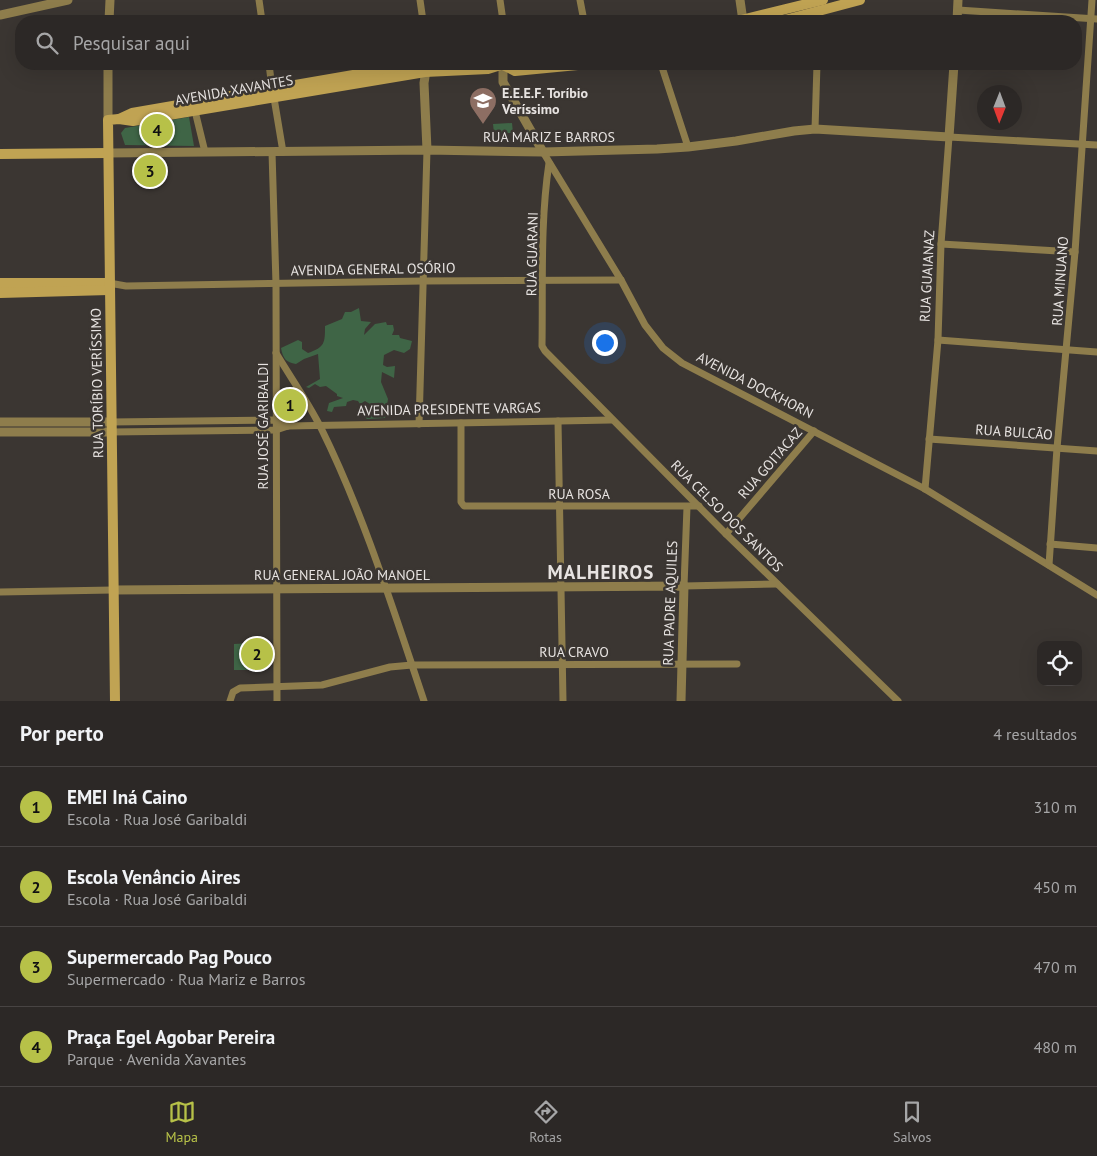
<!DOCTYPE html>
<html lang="pt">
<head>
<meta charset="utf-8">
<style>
	:root { --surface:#2c2826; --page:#34302e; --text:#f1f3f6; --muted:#a6a6a7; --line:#484443; --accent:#b7c148 }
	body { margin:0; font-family:"PT Sans",sans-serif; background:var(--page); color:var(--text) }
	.controls { position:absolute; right:15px; bottom:15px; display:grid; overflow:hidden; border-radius:10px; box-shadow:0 5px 20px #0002 }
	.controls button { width:45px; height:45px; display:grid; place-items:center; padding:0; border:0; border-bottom:1px solid var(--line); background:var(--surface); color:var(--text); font:25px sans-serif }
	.compass { position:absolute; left:977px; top:85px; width:45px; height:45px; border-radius:50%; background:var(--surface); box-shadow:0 5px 20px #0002; rotate:181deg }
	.you { position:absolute; left:604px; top:342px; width:18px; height:18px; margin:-12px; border:4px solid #fff; border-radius:50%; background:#1a73e8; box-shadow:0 0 0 8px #1a73e833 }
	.badge { display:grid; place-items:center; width:32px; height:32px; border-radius:50%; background:var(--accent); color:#111; font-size:16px; font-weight:700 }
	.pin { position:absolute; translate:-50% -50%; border:2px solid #fff; box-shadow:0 1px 5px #0006 }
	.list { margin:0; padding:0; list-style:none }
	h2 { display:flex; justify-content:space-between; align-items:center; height:65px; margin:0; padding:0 20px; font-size:21px }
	h2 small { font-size:16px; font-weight:400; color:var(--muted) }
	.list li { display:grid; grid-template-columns:32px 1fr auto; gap:15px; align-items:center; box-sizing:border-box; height:80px; padding:0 20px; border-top:1px solid var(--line) }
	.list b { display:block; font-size:19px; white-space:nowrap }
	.list p { margin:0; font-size:16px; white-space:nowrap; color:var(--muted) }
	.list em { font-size:16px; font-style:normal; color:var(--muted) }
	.icon { flex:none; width:28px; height:28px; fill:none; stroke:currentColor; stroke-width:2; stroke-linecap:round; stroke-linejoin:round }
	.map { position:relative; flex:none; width:1097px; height:701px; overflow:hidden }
	.search { position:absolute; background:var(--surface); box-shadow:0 5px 20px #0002; left:15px; right:15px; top:15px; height:55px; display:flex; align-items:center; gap:12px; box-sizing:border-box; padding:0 18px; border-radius:20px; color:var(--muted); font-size:19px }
	.sheet { height:385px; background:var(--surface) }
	nav { display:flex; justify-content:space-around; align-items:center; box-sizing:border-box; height:70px; border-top:1px solid var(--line); background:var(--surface); font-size:14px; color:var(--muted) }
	nav a { display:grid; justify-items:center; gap:2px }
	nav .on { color:var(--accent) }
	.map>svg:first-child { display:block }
	.green { fill:#3f6546 }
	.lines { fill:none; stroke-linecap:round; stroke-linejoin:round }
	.minor { stroke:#8e7d4c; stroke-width:7 }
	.tertiary { stroke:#8e7d4c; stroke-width:9 }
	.secondary { stroke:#c0a353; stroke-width:10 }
	.labels { text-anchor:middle; stroke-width:5; stroke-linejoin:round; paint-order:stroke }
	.street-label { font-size:14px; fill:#e7e3e1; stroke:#3b3632 }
	.poi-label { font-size:14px; font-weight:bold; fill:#e7e3e1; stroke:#3b3632; text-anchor:start }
	.district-label { font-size:19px; font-weight:bold; letter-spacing:1px; fill:#e7e3e1; stroke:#3b3632 }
</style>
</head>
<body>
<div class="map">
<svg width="1097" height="701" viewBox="0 0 1097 701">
	<rect width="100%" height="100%" fill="#3b3632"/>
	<g class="green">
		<path d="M189 117 194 146 125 145 121 133 125 128Z"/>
		<path d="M512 123 513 133H494L493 124Z"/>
		<path d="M359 308 361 321 371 322 365 329 364 335 375 324 386 322 387 325H393L394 330 392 335H399L400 338 412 341 410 349 404 353 394 350 384 355 383 365 387 367 395 366 394 378 382 372 381 382 388 399 385 418 367 419 364 416 365 412H368L371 409 370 404 365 401 360 404 358 401 353 400 347 402 346 406 334 407 332 412 327 411 329 403 343 398 337 396V394L326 386 320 387 315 384 309 388 306 387 320 379 318 354 304 359 296 364C286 362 283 359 281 348L298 340 302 342V349L308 353C325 347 325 343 325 326L342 319 345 312H351Z"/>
		<path d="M251 643V670H234V644Z"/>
	</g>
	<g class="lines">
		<g class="minor">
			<path d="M259 0 262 21"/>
			<path d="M420 0 423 21"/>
			<path d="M500 0 503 21"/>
			<path d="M580 0 584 21"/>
			<path d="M958 10 1097 19"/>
			<path d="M819 21V12"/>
			<path d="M269 64 272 88"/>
			<path d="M661 64 688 147"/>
			<path d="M274 98 283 152"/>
			<path d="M195 111 205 152"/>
			<path d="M815 129 817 64"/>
			<path d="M272 152 276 284 277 701"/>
			<path d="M543 152 621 280 645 325 663 348 682 363 925 489 1097 595"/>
			<path d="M549 163C540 223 543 285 542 346L545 351 726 534 898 701"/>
			<path d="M941 244 1075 252"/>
			<path d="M109 283 126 286 423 281 621 280"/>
			<path d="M938 340 1097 352"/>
			<path d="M276 353C291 378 308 402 321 428 364 515 393 609 424 701"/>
			<path d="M558 421 563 701"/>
			<path d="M111 422 276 420 288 426"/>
			<path d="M461 423V502L464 506H699"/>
			<path d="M419 424 427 150"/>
			<path d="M111 432 276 430 288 426 611 420"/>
			<path d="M929 439 1097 451"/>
			<path d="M925 489 938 340 941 244 949 137 1097 145"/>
			<path d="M687 507 684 586 777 584"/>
			<path d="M726 534 814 431"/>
			<path d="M1050 544 1097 548"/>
			<path d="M1049 565 1057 448 1075 252 1092 0"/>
			<path d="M0 592 113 590"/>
			<path d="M230 701 233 692 240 688 322 685 390 667 412 665 737 664"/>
		</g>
		<g class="tertiary">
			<path d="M740 0 743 21"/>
			<path d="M0 15 68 0"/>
			<path d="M109 21 110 0"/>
			<path d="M957 21 958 0"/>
			<path d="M503 64V82L543 152"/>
			<path d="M108 120V64"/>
			<path d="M427 150 424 83 427 64"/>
			<path d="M108 153 427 150 543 152 657 149 688 147 736 141 794 131 815 129 949 137 954 64"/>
			<path d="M0 422H111"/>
			<path d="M0 432H111"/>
			<path d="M113 590 684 586 681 701"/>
		</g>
		<g class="secondary">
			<path d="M737 21 823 0"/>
			<path d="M781 21 860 0"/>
			<path d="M501 64 515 71 588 64"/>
			<path d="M119 119 132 113 417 64"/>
			<path d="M0 154 108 153"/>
			<path d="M0 283H109"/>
			<path d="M0 293 109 290"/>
			<path d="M115 701 108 120 119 119 133 121 425 72 488 69 504 64"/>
		</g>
	</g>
	<defs>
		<symbol id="school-pin" viewBox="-11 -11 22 30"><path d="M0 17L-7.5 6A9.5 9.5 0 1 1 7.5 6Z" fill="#8d6e63" stroke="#3b3632"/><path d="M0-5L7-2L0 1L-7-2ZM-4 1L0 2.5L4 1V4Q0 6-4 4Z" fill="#fff"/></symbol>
	</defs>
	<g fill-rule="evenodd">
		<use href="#school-pin" x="467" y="85" width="32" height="43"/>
	</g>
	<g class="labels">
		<g class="street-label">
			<text transform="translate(234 90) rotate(-10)" y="5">AVENIDA XAVANTES</text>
			<text x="549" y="142">RUA MARIZ E BARROS</text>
			<text transform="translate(532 254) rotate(-89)" y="5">RUA GUARANI</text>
			<text transform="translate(373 269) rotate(-1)" y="5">AVENIDA GENERAL OSÓRIO</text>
			<text transform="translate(927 276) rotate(-87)" y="5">RUA GUAIANAZ</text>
			<text transform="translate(1060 281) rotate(-86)" y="5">RUA MINUANO</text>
			<text transform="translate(97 383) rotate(-91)" y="5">RUA TORÍBIO VERÍSSIMO</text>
			<text transform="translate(755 385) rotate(27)" y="5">AVENIDA DOCKHORN</text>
			<text transform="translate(449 409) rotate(-1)" y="5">AVENIDA PRESIDENTE VARGAS</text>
			<text transform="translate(263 426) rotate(-90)" y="5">RUA JOSÉ GARIBALDI</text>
			<text transform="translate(1014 432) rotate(4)" y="5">RUA BULCÃO</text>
			<text transform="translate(770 463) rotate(-49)" y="5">RUA GOITACAZ</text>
			<text x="579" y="499">RUA ROSA</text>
			<text transform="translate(727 516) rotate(45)" y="5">RUA CELSO DOS SANTOS</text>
			<text x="342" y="580">RUA GENERAL JOÃO MANOEL</text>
			<text transform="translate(670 603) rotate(-88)" y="5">RUA PADRE AQUILES</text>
			<text x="574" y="657">RUA CRAVO</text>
		</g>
		<g class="poi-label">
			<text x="502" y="98">E.E.E.F. Toríbio<tspan x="502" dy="16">Veríssimo</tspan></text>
		</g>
		<g class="district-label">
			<text x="601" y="579">MALHEIROS</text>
		</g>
	</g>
</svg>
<div class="controls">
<button><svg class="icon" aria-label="locate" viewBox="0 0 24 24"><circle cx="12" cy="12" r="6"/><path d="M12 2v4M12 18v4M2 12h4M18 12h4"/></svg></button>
</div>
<svg class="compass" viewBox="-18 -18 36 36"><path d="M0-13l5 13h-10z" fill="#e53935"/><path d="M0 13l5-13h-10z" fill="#a6a6a7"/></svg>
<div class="you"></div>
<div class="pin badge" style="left:290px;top:405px">1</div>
<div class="pin badge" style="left:257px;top:654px">2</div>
<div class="pin badge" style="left:150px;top:171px">3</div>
<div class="pin badge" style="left:157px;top:130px">4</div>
<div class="search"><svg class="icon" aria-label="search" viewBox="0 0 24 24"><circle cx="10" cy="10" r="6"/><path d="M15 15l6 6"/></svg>Pesquisar aqui</div>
</div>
<section class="sheet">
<h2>Por perto<small>4 resultados</small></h2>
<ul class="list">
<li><span class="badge">1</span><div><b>EMEI Iná Caino</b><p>Escola · Rua José Garibaldi</p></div><em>310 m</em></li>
<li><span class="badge">2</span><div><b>Escola Venâncio Aires</b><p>Escola · Rua José Garibaldi</p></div><em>450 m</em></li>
<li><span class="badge">3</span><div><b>Supermercado Pag Pouco</b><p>Supermercado · Rua Mariz e Barros</p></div><em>470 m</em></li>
<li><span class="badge">4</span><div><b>Praça Egel Agobar Pereira</b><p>Parque · Avenida Xavantes</p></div><em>480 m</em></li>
</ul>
</section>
<nav>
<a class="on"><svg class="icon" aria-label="map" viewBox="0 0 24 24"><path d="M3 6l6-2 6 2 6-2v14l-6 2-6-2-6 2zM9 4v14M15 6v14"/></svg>Mapa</a>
<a><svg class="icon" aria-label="directions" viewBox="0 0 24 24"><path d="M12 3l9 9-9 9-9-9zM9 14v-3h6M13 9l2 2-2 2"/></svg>Rotas</a>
<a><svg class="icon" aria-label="saved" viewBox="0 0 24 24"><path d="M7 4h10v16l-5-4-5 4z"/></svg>Salvos</a>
</nav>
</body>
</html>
